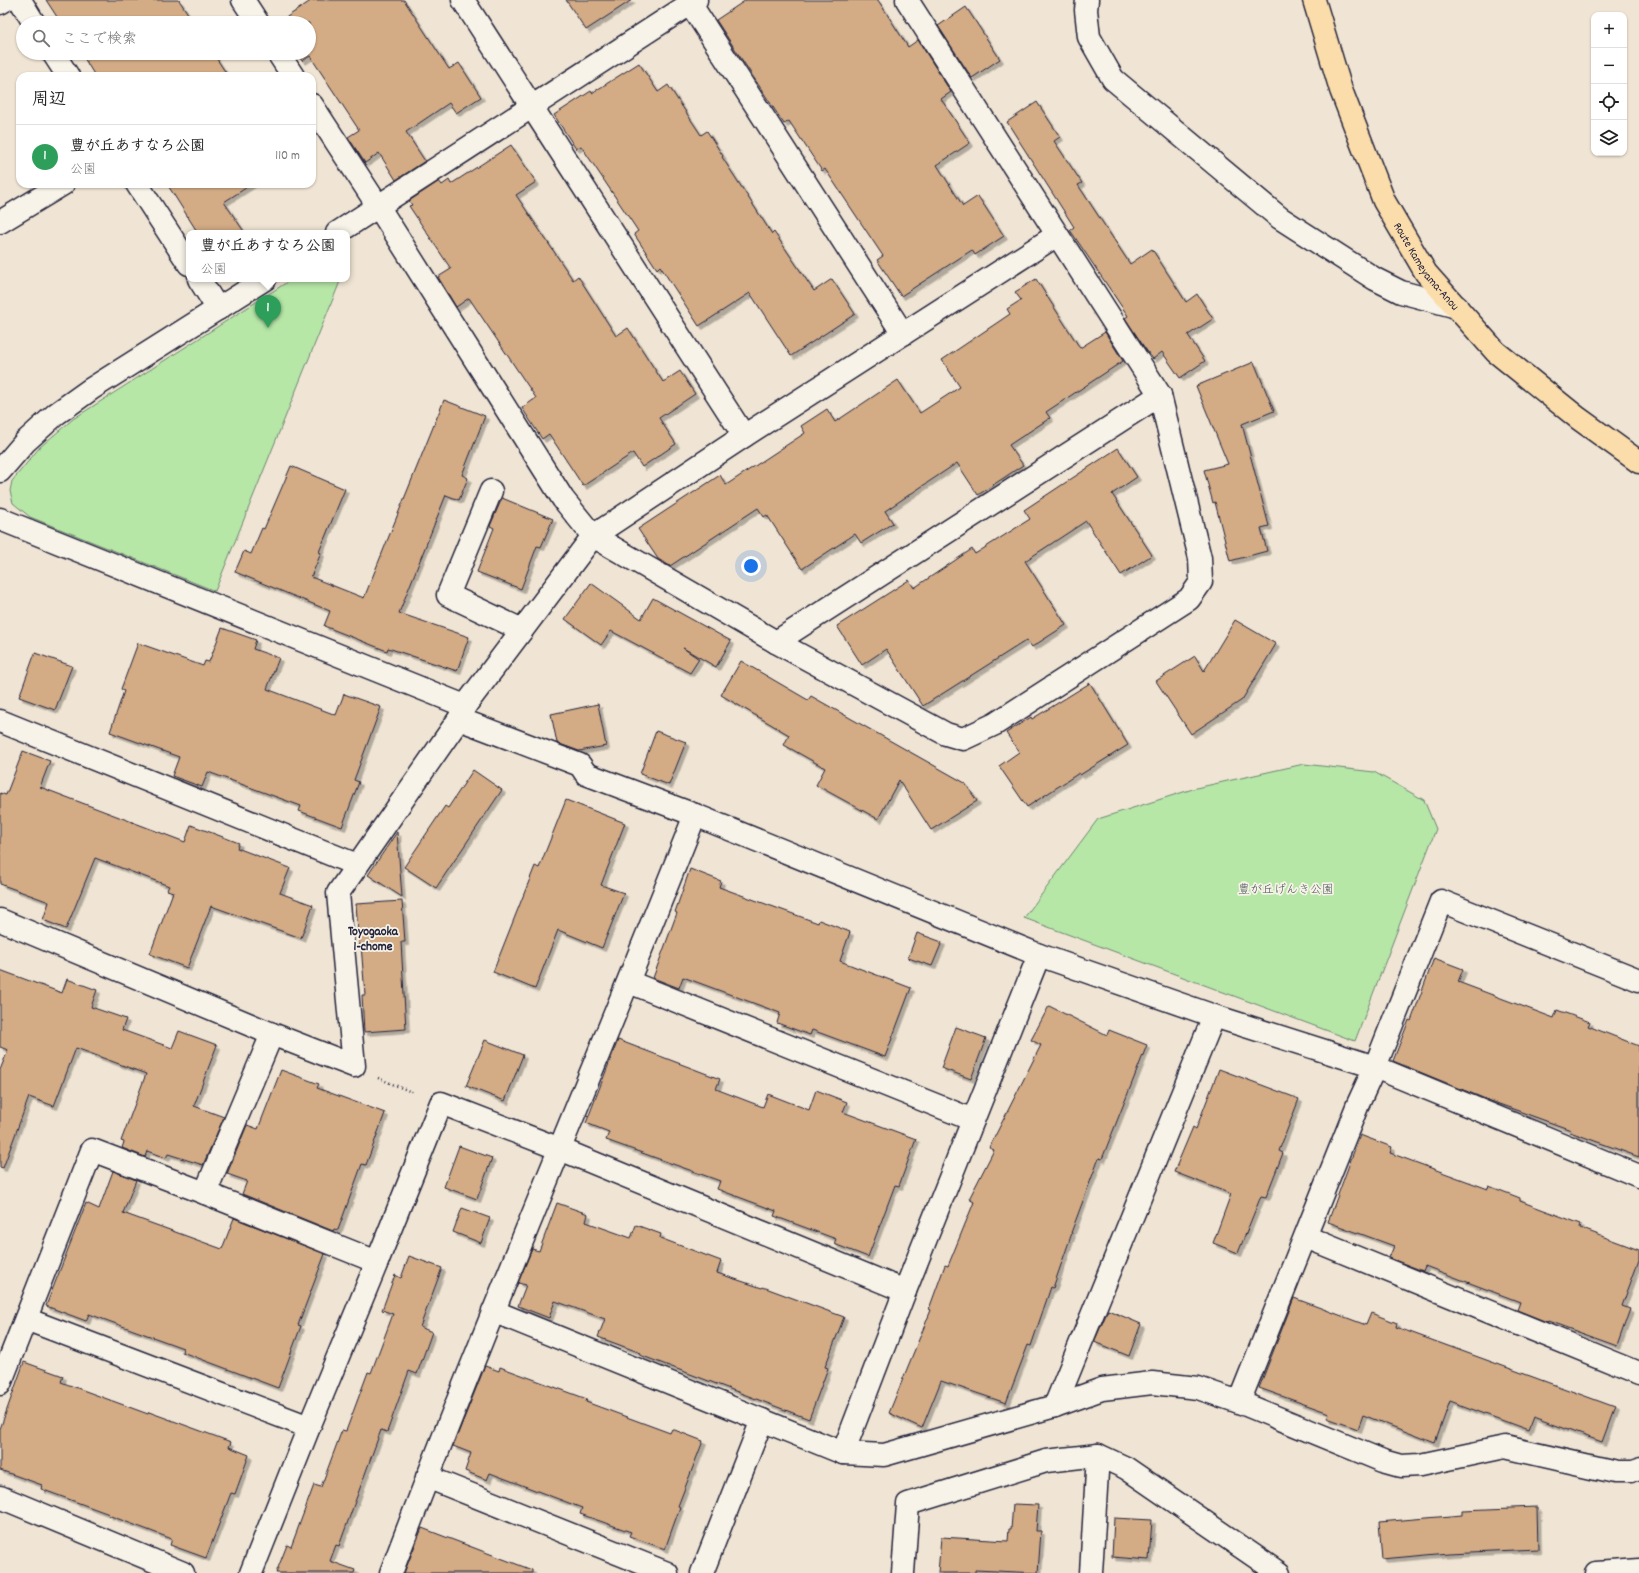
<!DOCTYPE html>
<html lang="ja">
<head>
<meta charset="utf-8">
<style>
	:root { --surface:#fff; --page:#f2f2f2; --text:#222; --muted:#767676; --line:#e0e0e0; --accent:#22223b }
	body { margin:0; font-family:Dekko,"Klee One",sans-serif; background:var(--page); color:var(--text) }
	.controls { position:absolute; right:12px; top:12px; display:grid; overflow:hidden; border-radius:8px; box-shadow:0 1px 3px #0004 }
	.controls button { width:36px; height:36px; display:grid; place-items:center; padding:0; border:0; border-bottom:1px solid var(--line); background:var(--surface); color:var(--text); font:20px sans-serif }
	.you { position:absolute; left:751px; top:566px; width:14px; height:14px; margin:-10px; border:3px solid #fff; border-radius:50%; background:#1a73e8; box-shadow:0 0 0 6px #1a73e833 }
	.badge { display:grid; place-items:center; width:26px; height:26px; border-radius:50%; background:var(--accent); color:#fff; font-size:13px; font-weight:700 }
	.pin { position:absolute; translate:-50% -33px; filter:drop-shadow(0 1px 2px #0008) }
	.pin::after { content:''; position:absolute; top:21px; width:14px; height:12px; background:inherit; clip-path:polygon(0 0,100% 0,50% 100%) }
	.popup { position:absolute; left:186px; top:230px; width:164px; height:52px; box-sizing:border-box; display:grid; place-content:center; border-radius:8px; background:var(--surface); filter:drop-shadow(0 1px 3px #0005); font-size:13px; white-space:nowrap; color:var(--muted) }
	.popup b { font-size:15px; color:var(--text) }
	.popup::after { content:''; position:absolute; left:50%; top:100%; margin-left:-8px; border:8px solid transparent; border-top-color:var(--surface) }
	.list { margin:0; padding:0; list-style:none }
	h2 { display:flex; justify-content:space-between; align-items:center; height:52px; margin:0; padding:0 16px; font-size:17px }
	h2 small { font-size:13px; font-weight:400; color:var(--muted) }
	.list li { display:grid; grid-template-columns:26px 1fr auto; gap:12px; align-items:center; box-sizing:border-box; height:64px; padding:0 16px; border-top:1px solid var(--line) }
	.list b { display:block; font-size:15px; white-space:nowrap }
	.list p { margin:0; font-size:13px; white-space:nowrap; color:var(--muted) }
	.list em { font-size:13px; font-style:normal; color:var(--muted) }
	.icon { flex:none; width:22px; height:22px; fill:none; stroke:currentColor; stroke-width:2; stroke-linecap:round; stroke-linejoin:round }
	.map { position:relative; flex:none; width:1639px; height:1573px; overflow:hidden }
	.search { position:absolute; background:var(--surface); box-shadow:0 1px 3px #0004; left:16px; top:16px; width:300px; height:44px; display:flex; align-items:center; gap:10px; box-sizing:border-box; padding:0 14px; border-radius:22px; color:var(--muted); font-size:15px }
	.panel { position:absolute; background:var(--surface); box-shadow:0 1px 3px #0004; left:16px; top:72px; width:300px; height:116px; border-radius:12px }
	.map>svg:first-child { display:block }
	.green { fill:#b6e7a7; stroke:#6c8471 }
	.building { fill:#d3ab85; stroke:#22223b; filter:url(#shadow) }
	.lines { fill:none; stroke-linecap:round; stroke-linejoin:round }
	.minor-casing { stroke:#22223b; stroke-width:25 }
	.major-casing { stroke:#22223b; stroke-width:25 }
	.path { stroke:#22223b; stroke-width:2.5; stroke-dasharray:1 3; stroke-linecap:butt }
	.minor { stroke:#f7f3e8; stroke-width:22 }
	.major { stroke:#fbddab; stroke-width:22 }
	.labels { text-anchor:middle; stroke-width:3.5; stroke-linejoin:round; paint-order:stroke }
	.street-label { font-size:12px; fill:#22223b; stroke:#f7f3e8 }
	.park-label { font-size:12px; fill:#475356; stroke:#f7f3e8 }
	.neighbourhood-label { font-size:13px; font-weight:bold; fill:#22223b; stroke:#f7f3e8 }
</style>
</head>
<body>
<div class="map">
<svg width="1639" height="1573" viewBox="0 0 1639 1573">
	<defs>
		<filter id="shadow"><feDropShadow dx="3.5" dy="3.5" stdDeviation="0" flood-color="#0004"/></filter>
	</defs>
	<rect width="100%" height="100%" fill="#f0e5d4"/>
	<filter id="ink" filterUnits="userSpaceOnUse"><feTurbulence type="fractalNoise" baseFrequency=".025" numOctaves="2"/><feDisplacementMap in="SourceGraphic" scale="8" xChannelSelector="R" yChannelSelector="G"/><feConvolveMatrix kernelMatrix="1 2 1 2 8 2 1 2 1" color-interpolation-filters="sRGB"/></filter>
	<g filter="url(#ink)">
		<g class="green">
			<path d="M292 279H341L215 591 30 517 13 503 10 491 12 481 40 447 73 419Z"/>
			<path d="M1304 764 1374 772 1424 800 1436 829 1355 1041 1024 918 1098 819 1196 788Z"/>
		</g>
		<g class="building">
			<path d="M46 0H179L194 23H61Z"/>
			<path d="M312 0H404L449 69 459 63 481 97 456 113 449 103 406 132 425 161 396 180 379 153 365 163 348 137 359 130 310 56 302 61 297 53H309V23H278Z"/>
			<path d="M566 0H632L586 30Z"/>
			<path d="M746 0H878L908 47 918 40 951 92 941 99 970 143 937 165 963 206 978 196 1004 236 975 255 972 250 901 296 877 260 883 256 825 169 822 171 789 121 784 124 716 20Z"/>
			<path d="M966 7 1000 59 972 78 938 26Z"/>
			<path d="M81 53H213L228 76H95Z"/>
			<path d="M639 63 658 92 668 85 701 135 707 131 723 156 722 157 772 234 774 232 814 291 832 279 855 314 791 356 750 293 699 326 660 266 657 269 634 234 638 231 581 146 576 149 554 115 591 91 592 93Z"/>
			<path d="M1037 102 1060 137 1054 141 1082 183 1078 185 1130 264 1152 249 1186 302 1197 294 1213 319 1188 335 1205 361 1180 378 1162 352 1153 359 1144 347 1125 318 1128 316 1070 230 1074 227 1007 122Z"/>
			<path d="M511 145 536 182 516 195 573 280 578 276 616 336 628 328 663 382 680 371 695 394 659 418 676 444 642 467 633 453 583 486 549 434 542 439 522 408 536 398 469 298 456 307 438 277 451 269 409 206 412 205 409 201 439 181 442 185 449 180 451 184Z"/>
			<path d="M167 184H252L224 202 245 233H198Z"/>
			<path d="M1036 279 1080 348 1105 332 1123 361 1046 412 1050 418 1009 445 1023 465 978 495 957 463 885 511 893 523 861 543 855 534 802 569 767 515 764 517 758 508 670 566 658 559 638 529 720 475 726 485 805 433 801 426 827 409 835 422 898 380 920 413 960 387 942 360 1010 314 1007 309 1021 300 1015 292Z"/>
			<path d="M1254 362 1274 411 1242 424 1269 526 1261 528 1267 551 1230 561 1215 502 1213 503 1204 470 1228 464 1196 386Z"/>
			<path d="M444 400 485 416 462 475 468 478 459 500 446 495 399 613 469 637 457 671 388 648 387 651 324 626 330 611 235 572 244 551 251 554 262 528 264 529 291 466 345 489 319 552 321 553 311 577 364 598Z"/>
			<path d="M1118 448 1137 477 1112 494 1152 555 1121 575 1086 521 1025 561 1066 625 1032 647 1027 640 923 706 886 649 862 665 837 626 909 580 914 588 972 549 975 554 1030 519 1024 510Z"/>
			<path d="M502 498 553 519 541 547 537 546 521 589 477 572 494 528 490 526Z"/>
			<path d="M591 583 641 619 653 598 731 641 716 667 683 648 699 659 690 673 611 631 601 645 565 619Z"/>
			<path d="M1235 620 1276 644 1242 700 1191 734 1156 681 1195 656 1204 671Z"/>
			<path d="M222 628 256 640 253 649 279 658 267 689 336 715 344 694 381 707 354 780 359 782 342 827 299 811 301 806 208 772 202 787 172 776 179 757 110 732 124 691 121 689 138 643 203 666 205 661 209 662Z"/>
			<path d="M35 653 72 666 55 710 19 697Z"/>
			<path d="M741 661 808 700 811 696 965 783 977 801 931 830 899 780 878 819 816 785 825 768 784 745 789 735 721 695Z"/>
			<path d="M1090 683 1128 745 1080 775 1079 773 1027 807 999 766 1019 752 1006 733 1031 717 1032 719Z"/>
			<path d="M598 704 606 746 579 751 557 743 551 714Z"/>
			<path d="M656 731 686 742 669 785 640 774Z"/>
			<path d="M23 751 50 761 40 787 185 842 191 825 239 843 237 848 290 868 280 893 313 905 301 938 211 906 187 968 150 954 173 892 167 890 169 886 95 858 66 929 43 920 49 902 0 884V793L6 795Z"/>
			<path d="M473 770 502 790 436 888 404 867 445 806 448 808Z"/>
			<path d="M566 800 625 823 601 885 624 893 602 948 558 930 535 989 493 972 535 866 539 868Z"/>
			<path d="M397 832 402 897 368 875Z"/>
			<path d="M690 869 721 881 719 887 818 923 819 920 850 932 840 961 911 988 885 1057 812 1030 810 1035 777 1023 780 1013 683 977 679 988 653 978 677 913 675 912Z"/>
			<path d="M402 901 405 942H401L406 1029 364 1032 362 995H365L361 945H359L356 904Z"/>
			<path d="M917 933 942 942 932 966 908 958Z"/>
			<path d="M1434 958 1463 969 1458 982 1554 1018 1557 1010 1590 1022 1588 1026 1639 1046V1157L1570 1132 1571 1130 1488 1100 1393 1061 1409 1020 1411 1021Z"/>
			<path d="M0 970 62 993 67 979 97 990 91 1007 126 1019 122 1030 172 1048 179 1031 217 1045 194 1106 224 1117 203 1165 168 1154 166 1158 147 1151 145 1157 122 1148 124 1142 121 1141 146 1074 76 1048 54 1106 29 1097 3 1168 0 1167V1070L8 1050 0 1047Z"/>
			<path d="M1049 1006 1107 1035 1109 1030 1147 1045 1102 1159 1099 1158 1071 1233H1072L1053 1288 1051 1287 1031 1346 1028 1345 1006 1403 941 1381 922 1428 889 1413 931 1310 929 1309 945 1265 948 1266 974 1202 969 1199 994 1150 989 1148 1041 1045 1031 1040Z"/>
			<path d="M956 1027 986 1038 971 1079 941 1068Z"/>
			<path d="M485 1040 523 1055 505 1101 466 1086Z"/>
			<path d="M618 1040 720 1079 716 1089 763 1107 768 1094 809 1110 816 1090 847 1102 843 1112 916 1139 899 1186 895 1185 868 1257 834 1244 836 1239 774 1216 776 1211 717 1189 720 1181 606 1140 609 1132 586 1123Z"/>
			<path d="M1219 1069 1299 1099 1279 1151 1283 1153 1266 1197 1261 1196 1238 1253 1213 1243 1231 1194 1174 1172 1193 1127 1196 1129Z"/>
			<path d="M281 1070 319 1084 317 1088 385 1113 366 1165 362 1164 338 1230 334 1229 333 1231 242 1194 247 1181 227 1174 247 1125 258 1129Z"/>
			<path d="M1360 1135 1392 1147 1390 1153 1488 1189 1489 1186 1520 1198V1201L1581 1224 1580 1228 1639 1250V1260L1622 1306 1630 1309 1617 1346 1548 1321 1547 1322 1517 1310 1520 1302 1425 1266 1423 1271 1389 1258 1394 1246 1328 1222Z"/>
			<path d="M459 1146 492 1158 477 1199 444 1187Z"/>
			<path d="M113 1171 136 1180 123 1213 222 1249 234 1218 325 1254 298 1325 301 1326 278 1388 182 1352 183 1348 89 1314 86 1321 46 1306 86 1203 99 1209Z"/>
			<path d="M557 1203 588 1214 586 1222 631 1238 636 1225 661 1234 660 1238 721 1261 717 1273 762 1288 763 1287 844 1317 825 1367 828 1368 809 1419 640 1355 641 1353 598 1337 605 1319 555 1301 549 1318 518 1306 526 1285 518 1283 532 1249 539 1251Z"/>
			<path d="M462 1208 490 1218 481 1243 453 1232Z"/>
			<path d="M409 1256 442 1268 420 1327 432 1332 417 1374 409 1371 387 1432 381 1430 339 1546 336 1545 330 1561 355 1570 354 1573H276L287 1545 291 1547 314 1485 321 1487 342 1430 346 1431 368 1372 371 1373 393 1314 382 1310 395 1275 401 1278Z"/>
			<path d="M1294 1298 1366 1325 1371 1313 1397 1323 1396 1327 1615 1407 1602 1442 1533 1417 1528 1430 1450 1401 1435 1443 1363 1415 1358 1429 1327 1418 1329 1413 1259 1388Z"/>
			<path d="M1108 1310 1141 1324 1129 1356 1094 1342Z"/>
			<path d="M24 1362 63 1376 61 1382 148 1414 149 1412 231 1442 229 1447 249 1455 235 1494 231 1493 206 1558 170 1545 172 1539 108 1515 109 1514 41 1489 42 1485 0 1470V1429Z"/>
			<path d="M485 1366 499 1371 500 1367 587 1399 586 1402 670 1433 672 1429 703 1441 678 1506 680 1507 665 1549 629 1536 631 1532 580 1514 582 1508 490 1473 487 1480 465 1471 471 1453 453 1446Z"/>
			<path d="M1013 1504 1038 1505 1036 1531H1041L1038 1573 975 1570V1573H938L941 1537 1008 1541 1009 1529H1011Z"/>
			<path d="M1537 1507 1538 1549 1449 1553 1382 1559 1379 1522 1462 1515V1510Z"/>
			<path d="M1114 1518 1152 1520 1149 1560 1112 1557Z"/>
			<path d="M422 1528 532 1570V1573H404Z"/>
		</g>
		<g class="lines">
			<defs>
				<g id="minor">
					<path d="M20 0 34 23"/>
					<path d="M243 0 258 23"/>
					<path d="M463 0 744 436"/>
					<path d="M688 0 903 334"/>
					<path d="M1087 0 1086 10 1089 37 1113 79 1280 218 1375 279 1401 292 1457 307"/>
					<path d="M0 3 5 0"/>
					<path d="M53 53 68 76"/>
					<path d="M278 53 293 76"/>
					<path d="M312 105 378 206 563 499 593 536 776 642 946 734 963 739 995 724 1189 599 1201 582 1200 558 1160 395 907 0"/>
					<path d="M137 184 189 264"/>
					<path d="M0 222 63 184"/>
					<path d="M337 233 696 0"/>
					<path d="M199 279 218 309"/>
					<path d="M0 471 25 442 56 414 91 389 265 279"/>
					<path d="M491 491 448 595 522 630"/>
					<path d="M0 519 465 706"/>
					<path d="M776 642 1160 395"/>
					<path d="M459 719 580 765 586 774 695 815"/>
					<path d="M0 721 357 865"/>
					<path d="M0 920 272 1034 354 1066 338 893 459 719 465 706 593 536 744 436 1057 235"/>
					<path d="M1639 980 1441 901 1375 1067 1639 1176"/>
					<path d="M629 982 973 1120"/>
					<path d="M205 1193 272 1034"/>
					<path d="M1306 1237 1639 1373"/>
					<path d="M26 1319 309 1427 251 1573"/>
					<path d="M0 1384 92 1150 205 1193 377 1262 441 1103 560 1149 905 1291 1039 955"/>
					<path d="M1239 1402 1383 1461 1401 1466 1420 1465 1505 1447 1615 1472H1630L1639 1469"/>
					<path d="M1055 1406 1214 1016"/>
					<path d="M309 1427 377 1262"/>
					<path d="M843 1453 905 1291"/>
					<path d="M427 1477 667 1573"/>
					<path d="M0 1497 183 1573"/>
					<path d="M391 1573C487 1318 595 1068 695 815L1039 955 1214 1016 1375 1067 1358 1104 1239 1402 1198 1388 1152 1383 1102 1389 1055 1406 884 1455 843 1453 493 1311"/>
					<path d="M702 1573 762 1420"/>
					<path d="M903 1573 908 1504 1046 1461 1098 1455 1126 1468 1279 1573"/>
					<path d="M1091 1573 1098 1455"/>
					<path d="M1596 1573 1639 1570"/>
				</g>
				<g id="major">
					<path id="s1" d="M1314 0 1341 90 1384 201 1426 273 1496 352 1578 418 1639 462"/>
				</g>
			</defs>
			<use href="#minor" class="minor-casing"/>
			<use href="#major" class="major-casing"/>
			<path class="path" d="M378 1078 414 1093"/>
			<use href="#minor" class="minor"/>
			<use href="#major" class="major"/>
		</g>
	</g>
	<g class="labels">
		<g class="street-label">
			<text dy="4" stroke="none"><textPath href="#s1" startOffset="291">Route Kameyama-Anou</textPath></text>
		</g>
		<g class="park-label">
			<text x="1286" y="893">豊が丘げんき公園</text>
		</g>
		<g class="neighbourhood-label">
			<text x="373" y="935">Toyogaoka<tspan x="373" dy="15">1-chome</tspan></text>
		</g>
	</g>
</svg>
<div class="controls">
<button>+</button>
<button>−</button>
<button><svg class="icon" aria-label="locate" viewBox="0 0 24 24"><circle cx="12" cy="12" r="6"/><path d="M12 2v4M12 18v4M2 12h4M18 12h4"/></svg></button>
<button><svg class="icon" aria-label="layers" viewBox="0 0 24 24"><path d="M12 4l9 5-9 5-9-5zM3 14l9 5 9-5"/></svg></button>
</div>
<div class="you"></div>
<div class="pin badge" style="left:268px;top:328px;background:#2e9e5b">1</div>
<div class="popup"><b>豊が丘あすなろ公園</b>公園</div>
<div class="search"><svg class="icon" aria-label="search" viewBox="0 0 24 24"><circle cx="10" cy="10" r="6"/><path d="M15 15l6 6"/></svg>ここで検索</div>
<section class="panel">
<h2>周辺<small></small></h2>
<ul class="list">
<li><span class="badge" style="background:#2e9e5b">1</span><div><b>豊が丘あすなろ公園</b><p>公園</p></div><em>110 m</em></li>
</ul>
</section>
</div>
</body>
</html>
